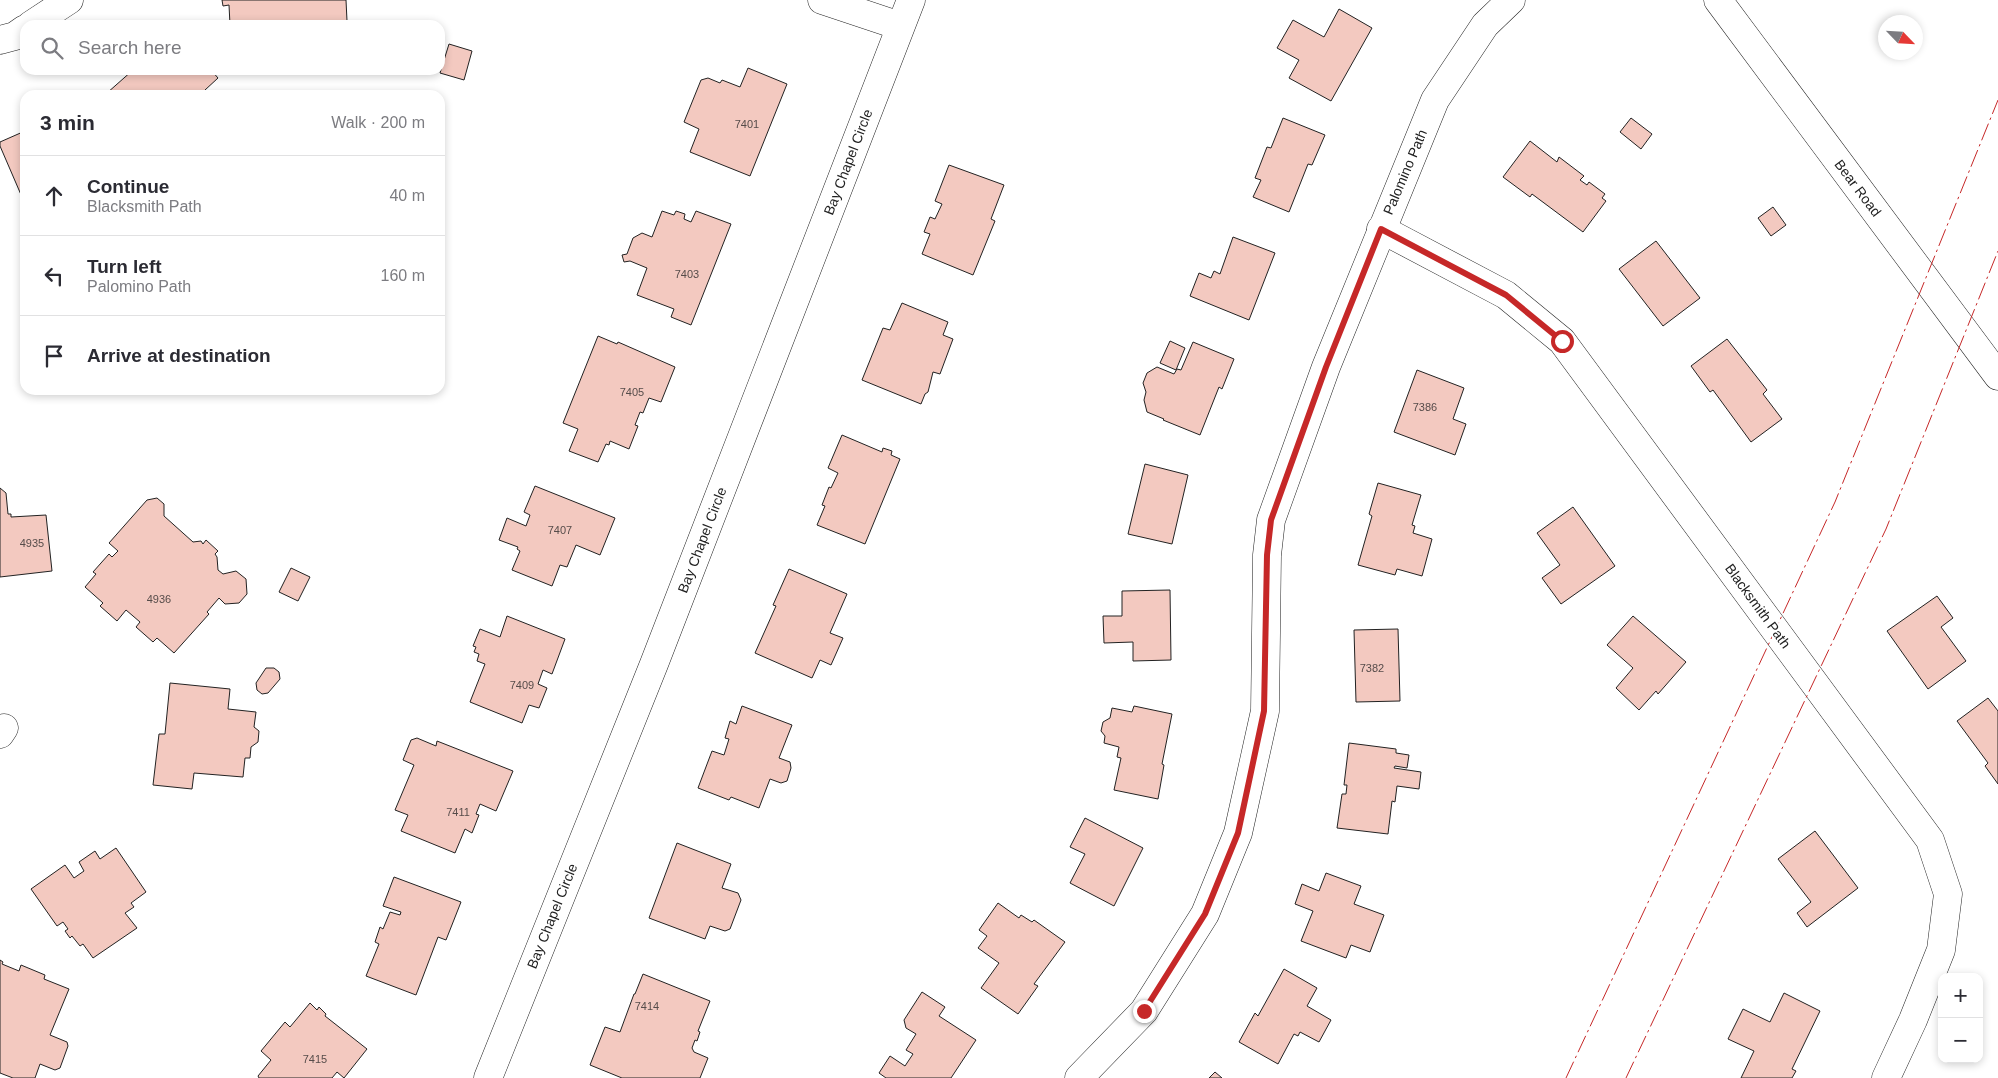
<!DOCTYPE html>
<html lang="en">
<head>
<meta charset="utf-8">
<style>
	:root { --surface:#fff; --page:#f2f2f3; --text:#2b2b33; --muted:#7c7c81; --line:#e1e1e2 }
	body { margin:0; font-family:Helvetica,sans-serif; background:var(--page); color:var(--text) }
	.controls { position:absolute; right:15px; bottom:15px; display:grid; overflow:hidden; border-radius:10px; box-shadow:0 2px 8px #0003 }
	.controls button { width:45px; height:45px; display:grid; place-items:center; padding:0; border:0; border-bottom:1px solid var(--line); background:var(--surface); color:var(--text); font:25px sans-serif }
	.compass { position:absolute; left:1878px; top:15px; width:45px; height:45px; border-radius:50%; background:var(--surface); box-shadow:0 2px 8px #0003; rotate:115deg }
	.stop { position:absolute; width:15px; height:15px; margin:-11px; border:4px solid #c62828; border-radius:50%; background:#fff }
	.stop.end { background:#c62828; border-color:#fff; box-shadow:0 1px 5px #0008 }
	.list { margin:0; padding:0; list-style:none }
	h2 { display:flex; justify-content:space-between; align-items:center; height:65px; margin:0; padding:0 20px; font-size:21px }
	h2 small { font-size:16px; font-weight:400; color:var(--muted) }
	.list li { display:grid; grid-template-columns:32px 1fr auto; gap:15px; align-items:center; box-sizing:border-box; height:80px; padding:0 20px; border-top:1px solid var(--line) }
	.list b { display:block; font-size:19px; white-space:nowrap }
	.list p { margin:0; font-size:16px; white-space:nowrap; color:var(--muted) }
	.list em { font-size:16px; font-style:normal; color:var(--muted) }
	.icon { flex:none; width:28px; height:28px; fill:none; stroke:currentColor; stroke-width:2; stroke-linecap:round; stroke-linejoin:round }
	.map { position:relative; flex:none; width:1998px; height:1078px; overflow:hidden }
	.search { position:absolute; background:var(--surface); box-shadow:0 2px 8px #0003; left:20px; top:20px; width:425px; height:55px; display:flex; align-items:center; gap:12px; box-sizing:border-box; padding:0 18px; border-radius:15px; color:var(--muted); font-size:19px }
	.panel { position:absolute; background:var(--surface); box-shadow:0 2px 8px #0003; left:20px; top:90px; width:425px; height:305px; border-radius:15px }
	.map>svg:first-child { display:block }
	.building { fill:#f3c9c0; stroke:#222 }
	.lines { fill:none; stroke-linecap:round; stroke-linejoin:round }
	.street-casing { stroke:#222; stroke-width:29 }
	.secondary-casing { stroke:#222; stroke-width:29 }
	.street { stroke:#fff; stroke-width:28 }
	.secondary { stroke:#fff; stroke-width:28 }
	.power { stroke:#c62828; stroke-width:1; stroke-dasharray:18 4 2.5 4; stroke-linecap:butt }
	.route { stroke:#c62828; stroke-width:6 }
	.labels { text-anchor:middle; stroke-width:4; stroke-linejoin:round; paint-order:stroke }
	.number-label { font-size:11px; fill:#564c4a }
	.street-label { font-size:14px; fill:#222; stroke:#fff }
</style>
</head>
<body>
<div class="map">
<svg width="1998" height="1078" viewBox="0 0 1998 1078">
	<rect width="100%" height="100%" fill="#fff"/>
	<g class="building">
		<path d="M222 0H346L347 21 318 23V25H230L229 5 223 6Z"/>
		<path d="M1339 9 1372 28 1331 101 1289 78 1299 60 1277 48 1293 20 1324 37Z"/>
		<path d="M449 44 472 51 464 80 440 73Z"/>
		<path d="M748 68 787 84 750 176 690 152 699 129 684 122 701 80 708 78 720 83 722 80 740 87Z"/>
		<path d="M133 70H211L218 78 205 90 209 95H109L107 93Z"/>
		<path d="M1283 118 1325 135 1312 165 1308 164 1289 212 1253 197 1261 180 1255 178 1267 147 1271 148Z"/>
		<path d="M1631 118 1652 134 1641 149 1620 132Z"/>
		<path d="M25 131V204L0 146V142Z"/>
		<path d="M1530 141 1557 162 1559 157 1584 176 1580 180 1587 185 1589 182 1605 194 1602 198 1606 201 1583 232 1532 194 1530 197 1503 177Z"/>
		<path d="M949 165 1004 185 991 219 995 221 973 275 922 254 930 234 924 232 930 217 935 219 942 204 935 201Z"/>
		<path d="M1773 207 1786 225 1771 236 1758 218Z"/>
		<path d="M662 211 674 215 676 211 685 214 684 219 691 222 696 211 731 224 691 325 671 317 674 309 637 295 647 268 630 261 624 262 622 255 627 254 633 238 642 233 652 237Z"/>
		<path d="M1233 237 1275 253 1249 320 1190 296 1199 273 1211 278 1214 271 1220 274Z"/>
		<path d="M1656 241 1700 298 1663 326 1619 269Z"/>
		<path d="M902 303 948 322 943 335 953 339 940 374 933 372 928 392 925 394 921 404 862 380 883 328 890 330Z"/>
		<path d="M598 336 617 344 618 342 675 367 661 402 649 398 643 413 640 412 635 425 638 426 629 449 610 441 609 445 606 444 598 462 569 451 578 429 563 423Z"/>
		<path d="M1727 339 1767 390 1763 394 1782 419 1751 442 1713 390 1710 392 1691 366Z"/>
		<path d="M1170 341 1185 348 1176 370 1160 363Z"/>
		<path d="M1193 342 1234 359 1222 389 1219 387 1200 435 1163 420 1164 419 1147 412 1144 400 1146 392 1143 383 1147 373 1157 367 1174 374 1177 369 1181 370Z"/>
		<path d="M1417 370 1464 388 1453 419 1466 424 1455 455 1394 432Z"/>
		<path d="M842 435 882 452 883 448 892 451 891 455 900 459 865 544 817 525 825 506 822 505 829 487 831 488 838 473 828 468Z"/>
		<path d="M1145 464 1188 475 1172 544 1128 534Z"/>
		<path d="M1378 483 1421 495 1412 525 1415 526 1413 533 1432 539 1422 576 1397 569 1395 575 1358 565 1372 516 1369 514Z"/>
		<path d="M535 486 615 518 600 555 576 545 567 567 560 565 552 586 512 570 520 551 517 549 518 547 499 540 507 518 526 526 530 515 524 512Z"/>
		<path d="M0 488 6 493 8 514H11V517L46 515 52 571 0 577Z"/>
		<path d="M157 498 164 504V516L193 542 201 541 203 544 206 540 218 551 215 554 217 557 218 570 223 574 236 571 246 579 247 594 239 603 225 604 219 598 207 612 209 614 174 653 157 638 153 642 136 627 140 622 126 610 117 621 100 606 103 603 85 587 96 574 93 572 109 554 112 557 118 551 109 543 147 500Z"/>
		<path d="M1573 507 1615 566 1561 604 1542 578 1560 565 1537 533Z"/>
		<path d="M291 568 310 577 298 601 279 592Z"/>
		<path d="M789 569 847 594 830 633 843 638 831 665 820 660 812 678 755 653 776 606 773 605Z"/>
		<path d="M1170 590 1171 660 1133 661V642L1104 643 1103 616H1122V591Z"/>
		<path d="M1937 596 1953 618 1941 627 1966 661 1928 689 1887 631Z"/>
		<path d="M507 616 565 639 552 674 543 670 538 684 547 688 539 708 529 705 522 723 470 702 485 664 477 661 479 654 474 652 476 647 473 646 480 629 500 637Z"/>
		<path d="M1633 616 1686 662 1658 694 1656 691 1639 710 1616 688 1633 668 1607 645Z"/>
		<path d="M1398 629 1400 701 1356 702 1354 630Z"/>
		<path d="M266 668H274L279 672 280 679 268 693 262 694 257 690 256 683Z"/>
		<path d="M170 683 230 689 228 709 256 712 254 727 259 731 258 742 251 747 250 758H245L243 777 194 773 192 789 153 785 159 734H165Z"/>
		<path d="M1988 698 1998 711V784L1985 766 1988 763 1957 721Z"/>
		<path d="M742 706 792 725 779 758 790 762 791 768 787 781 781 783 770 779 759 808 731 797 729 800 698 788 712 751 724 755 729 739 725 738 730 721 736 724Z"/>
		<path d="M1134 706 1172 714 1162 764 1164 765 1158 799 1114 790 1121 758 1117 757 1119 747 1104 743 1105 736 1101 731 1103 722 1110 718 1112 708 1132 712Z"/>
		<path d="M417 738 436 746 437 741 513 771 496 811 480 804 476 814 479 815 472 833 465 829 455 853 401 831 408 815 395 810 414 765 403 760 411 740Z"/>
		<path d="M1349 743 1396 749V753L1409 755 1407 768 1395 766 1394 768 1421 772 1419 789 1397 786 1395 802 1392 801 1388 834 1337 828 1342 794H1346L1347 785H1344Z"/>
		<path d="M1085 818 1143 848 1114 906 1070 883 1085 854 1070 847Z"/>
		<path d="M1815 831 1858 888 1807 927 1797 913 1811 902 1778 859Z"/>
		<path d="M677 843 731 864 722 888 738 893 741 900 730 929 725 931 710 926 705 939 649 918Z"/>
		<path d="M116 848 146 892 131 903 134 907 125 913 137 928 93 958 83 944 80 946 72 936 70 938 65 931 68 929 63 922 57 926 31 889 65 865 74 878 84 871 79 862 95 851 100 859Z"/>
		<path d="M1326 873 1361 886 1354 904 1384 915 1370 952 1351 945 1346 958 1301 941 1313 911 1295 904 1302 884 1319 891Z"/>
		<path d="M394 877 461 902 446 940 438 937 416 995 366 976 379 944 375 942 380 927 383 929 390 912 400 915 401 912 383 906Z"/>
		<path d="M998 903 1019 918 1021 915 1032 922 1034 920 1065 942 1034 984 1038 986 1018 1014 981 988 999 963 978 948 987 936 979 930Z"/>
		<path d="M0 960 3 962 2 964 19 971 21 965 45 975 44 979 69 989 50 1035 67 1042 68 1046 60 1068 55 1070 40 1064 35 1078H13L0 1073Z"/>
		<path d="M1284 969 1317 988 1307 1006 1331 1020 1319 1042 1300 1032 1298 1036 1294 1034 1278 1064 1239 1042 1255 1013 1258 1016Z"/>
		<path d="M643 974 710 1001 698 1031 700 1032 697 1041 695 1040 692 1048 694 1052 708 1058 700 1078H622L590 1065 605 1027 620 1032 634 994H635Z"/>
		<path d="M922 992 945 1007 939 1016 976 1040 951 1078H886L879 1073 890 1056 905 1066 913 1054 906 1050 916 1034 906 1028 904 1020Z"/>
		<path d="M1784 993 1820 1011 1792 1069 1796 1071 1792 1078H1741L1754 1051 1728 1039 1743 1009 1770 1022Z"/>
		<path d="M310 1003 317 1010 319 1007 326 1014 325 1016 367 1049 344 1078 337 1072 332 1078H259L258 1076 271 1060 261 1051 285 1022 290 1027Z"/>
		<path d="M1215 1072 1222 1078H1209Z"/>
	</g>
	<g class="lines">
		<defs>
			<g id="street">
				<path d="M822 0 900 26"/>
				<path d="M31 25 69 0"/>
				<path d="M0 40 15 36 25 29"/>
				<path d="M1381 229 1506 295 1562 341 1930 840 1948 894 1941 950 1913 1020 1886 1078"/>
				<path d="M0 734 4 728"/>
				<path d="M488 1078 654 664 911 0"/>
				<path d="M1079 1078 1144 1011 1205 914 1238 833 1265 711 1267 555 1271 520 1326 367 1435 100 1485 25 1511 0"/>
			</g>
			<path id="secondary" d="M1718 0 1998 376"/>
		</defs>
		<use href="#street" class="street-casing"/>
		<use href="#secondary" class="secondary-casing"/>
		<use href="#street" class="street"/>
		<use href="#secondary" class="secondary"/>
		<g class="power">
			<path d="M1566 1078 1835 502 1998 100"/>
			<path d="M1626 1078 1886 529 1998 251"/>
		</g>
	</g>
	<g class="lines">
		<path class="route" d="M1144 1011 1205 914 1238 833 1264 711 1267 555 1271 520 1326 367 1381 229 1506 295 1562 341"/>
	</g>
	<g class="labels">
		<g class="number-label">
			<text x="747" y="128">7401</text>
			<text x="687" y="278">7403</text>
			<text x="632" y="396">7405</text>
			<text x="1425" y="411">7386</text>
			<text x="560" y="534">7407</text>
			<text x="32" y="547">4935</text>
			<text x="159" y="603">4936</text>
			<text x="1372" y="672">7382</text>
			<text x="522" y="689">7409</text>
			<text x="458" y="816">7411</text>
			<text x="647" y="1010">7414</text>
			<text x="315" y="1063">7415</text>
		</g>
		<g class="street-label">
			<text transform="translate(848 162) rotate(-69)" y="5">Bay Chapel Circle</text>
			<text transform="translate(1405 172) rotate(-67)" y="5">Palomino Path</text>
			<text transform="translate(1858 188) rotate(53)" y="5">Bear Road</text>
			<text transform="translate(702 540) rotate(-69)" y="5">Bay Chapel Circle</text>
			<text transform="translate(1758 606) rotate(54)" y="5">Blacksmith Path</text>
			<text transform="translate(552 916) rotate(-68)" y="5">Bay Chapel Circle</text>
		</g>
	</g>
</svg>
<div class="controls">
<button>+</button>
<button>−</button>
</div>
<svg class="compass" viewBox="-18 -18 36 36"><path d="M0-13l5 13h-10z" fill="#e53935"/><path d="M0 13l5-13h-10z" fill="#7c7c81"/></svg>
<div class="stop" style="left:1562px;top:341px"></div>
<div class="stop end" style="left:1144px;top:1011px"></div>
<div class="search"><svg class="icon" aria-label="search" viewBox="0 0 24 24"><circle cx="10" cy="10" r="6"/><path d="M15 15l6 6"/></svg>Search here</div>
<section class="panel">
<h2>3 min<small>Walk · 200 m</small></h2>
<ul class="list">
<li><svg class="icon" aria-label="ahead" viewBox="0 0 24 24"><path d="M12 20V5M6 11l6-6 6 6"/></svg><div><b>Continue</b><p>Blacksmith Path</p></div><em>40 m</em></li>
<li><svg class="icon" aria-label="left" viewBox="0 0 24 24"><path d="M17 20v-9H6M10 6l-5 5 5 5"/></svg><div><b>Turn left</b><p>Palomino Path</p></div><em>160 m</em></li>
<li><svg class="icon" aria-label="arrive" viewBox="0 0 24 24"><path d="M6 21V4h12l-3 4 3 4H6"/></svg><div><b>Arrive at destination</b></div></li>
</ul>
</section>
</div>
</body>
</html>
